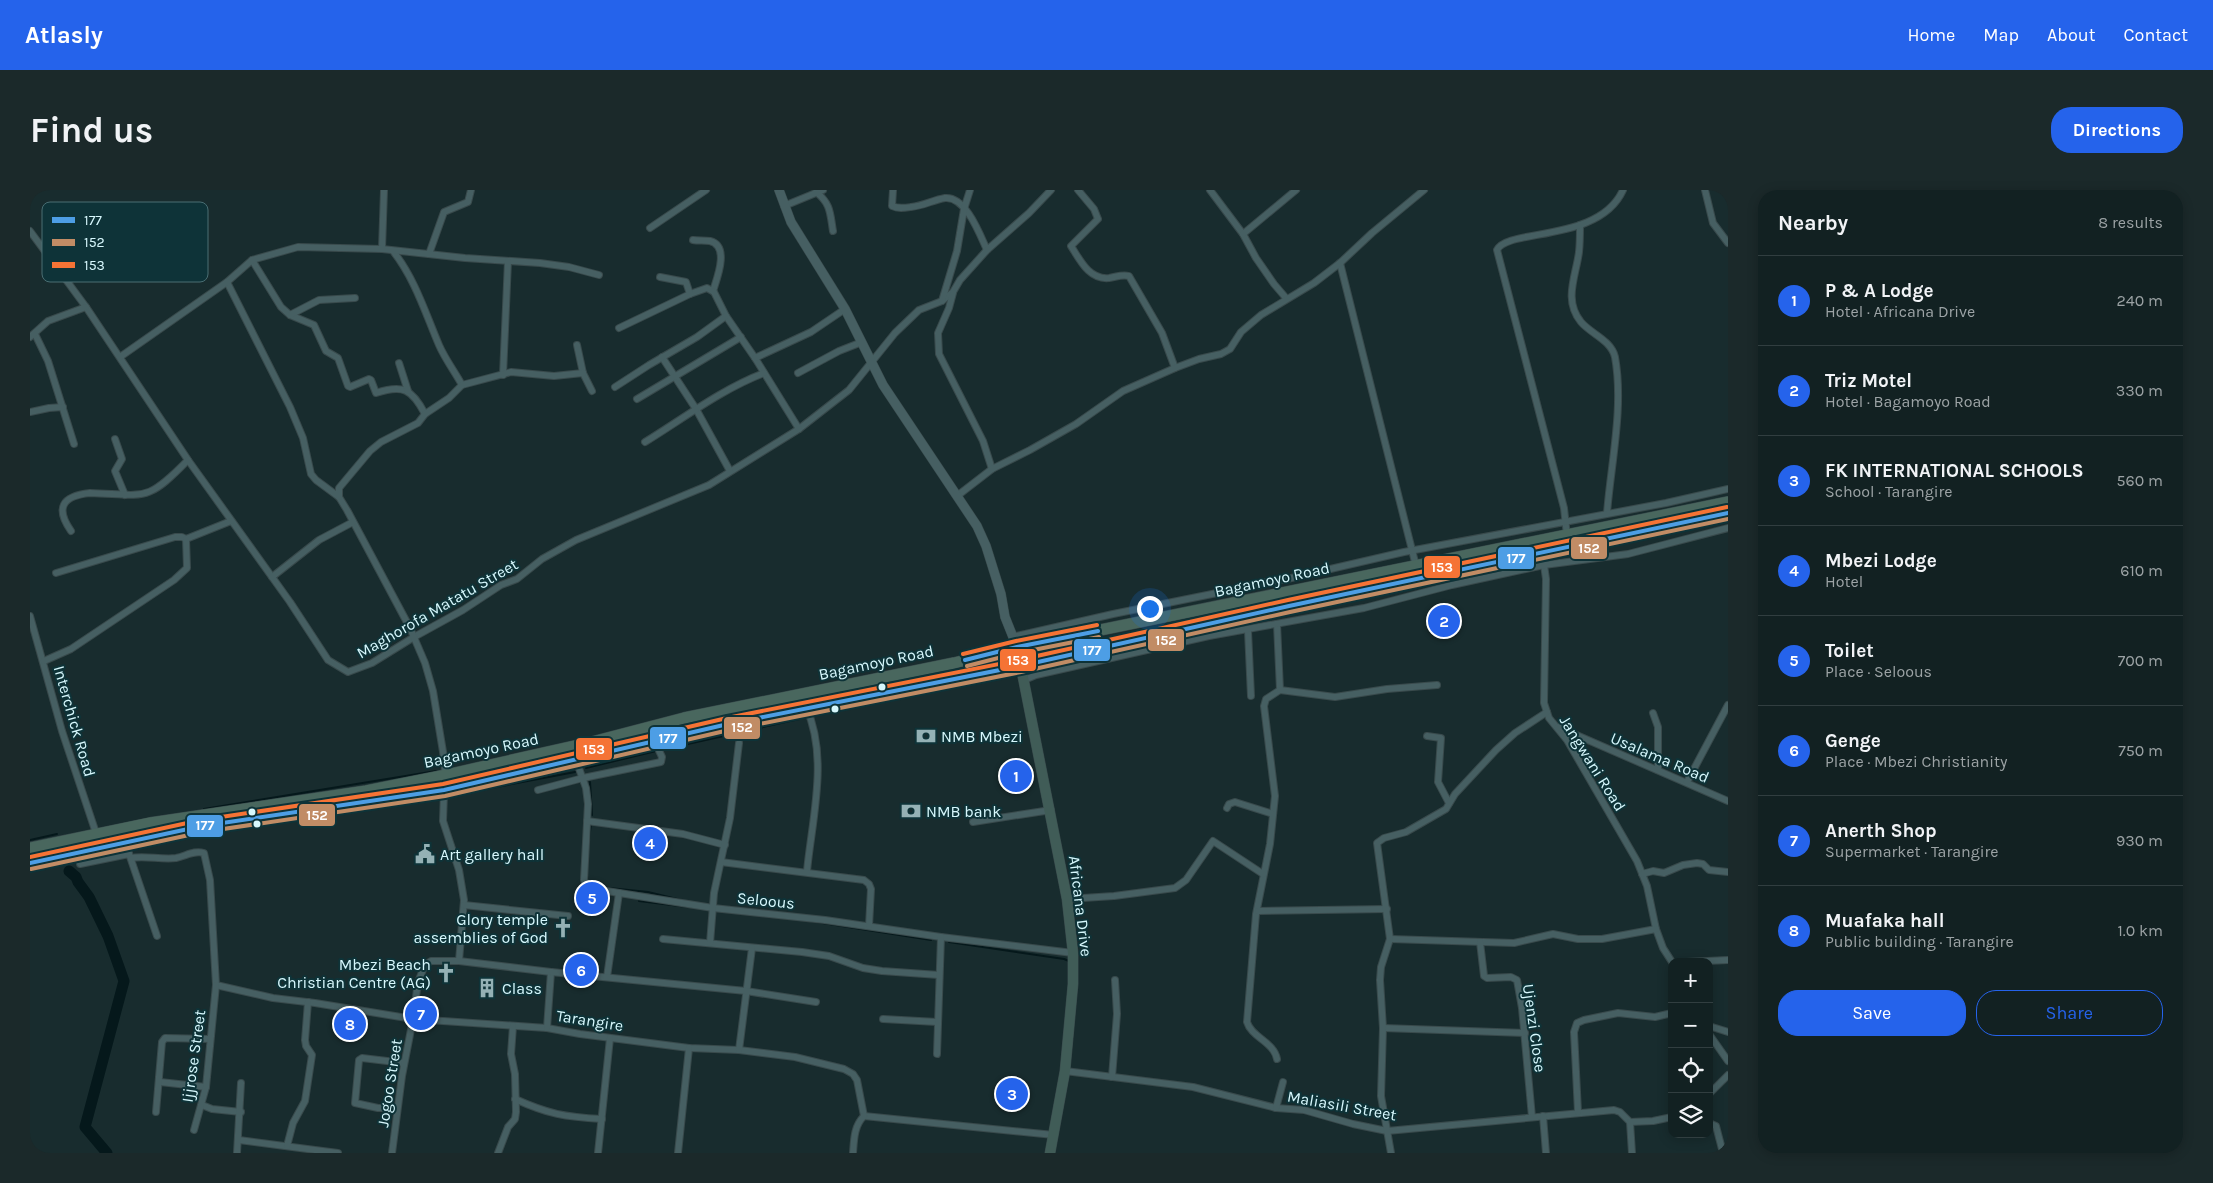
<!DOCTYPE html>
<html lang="en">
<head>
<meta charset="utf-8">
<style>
	:root { --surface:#122122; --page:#1b292a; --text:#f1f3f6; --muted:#9ca3a5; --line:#313e40; --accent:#2563eb }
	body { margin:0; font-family:Karla,sans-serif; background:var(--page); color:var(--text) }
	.controls { position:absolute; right:15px; bottom:15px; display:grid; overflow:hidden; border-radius:10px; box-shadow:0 2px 12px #0003 }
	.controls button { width:45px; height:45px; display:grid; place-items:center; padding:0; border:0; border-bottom:1px solid var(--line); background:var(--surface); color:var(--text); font:25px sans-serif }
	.you { position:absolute; left:1119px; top:418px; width:18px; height:18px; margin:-12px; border:4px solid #fff; border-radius:50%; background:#1a73e8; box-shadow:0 0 0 8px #1a73e833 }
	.badge { display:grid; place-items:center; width:32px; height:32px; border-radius:50%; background:var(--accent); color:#fff; font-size:16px; font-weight:700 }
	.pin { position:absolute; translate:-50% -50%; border:2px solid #fff; box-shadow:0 1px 5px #0006 }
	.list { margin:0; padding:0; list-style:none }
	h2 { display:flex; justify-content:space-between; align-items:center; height:65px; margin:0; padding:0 20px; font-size:21px }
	h2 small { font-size:16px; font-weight:400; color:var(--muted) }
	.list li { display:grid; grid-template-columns:32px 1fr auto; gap:15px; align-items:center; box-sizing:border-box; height:90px; padding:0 20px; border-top:1px solid var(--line) }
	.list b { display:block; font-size:19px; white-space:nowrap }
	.list p { margin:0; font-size:16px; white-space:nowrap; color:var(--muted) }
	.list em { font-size:16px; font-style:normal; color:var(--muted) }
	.actions { display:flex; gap:10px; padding:15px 20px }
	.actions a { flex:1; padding:11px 0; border:1px solid var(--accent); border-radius:20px; text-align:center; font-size:18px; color:var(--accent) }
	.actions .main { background:var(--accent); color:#fff }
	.icon { flex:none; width:28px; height:28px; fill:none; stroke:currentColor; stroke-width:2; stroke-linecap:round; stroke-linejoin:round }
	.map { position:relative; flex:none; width:1698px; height:963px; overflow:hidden; border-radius:20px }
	header { display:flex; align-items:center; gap:30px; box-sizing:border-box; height:70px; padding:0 25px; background:var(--accent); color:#fff }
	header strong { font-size:24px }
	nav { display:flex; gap:28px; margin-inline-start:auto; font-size:18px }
	.intro { display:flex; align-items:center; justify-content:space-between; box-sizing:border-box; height:120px; padding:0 30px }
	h1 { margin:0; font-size:35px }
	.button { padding:12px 22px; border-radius:20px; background:var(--accent); color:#fff; font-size:18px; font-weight:700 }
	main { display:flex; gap:30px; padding:0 30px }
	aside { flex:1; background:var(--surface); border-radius:20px; box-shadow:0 2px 12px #0003 }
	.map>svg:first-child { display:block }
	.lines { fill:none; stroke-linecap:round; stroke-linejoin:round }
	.stream { stroke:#05181b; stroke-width:2 }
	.river { stroke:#05181b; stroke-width:11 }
	.street-casing { stroke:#394a4c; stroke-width:8 }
	.secondary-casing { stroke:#394a4c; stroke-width:10 }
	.primary-casing { stroke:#394a4c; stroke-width:11 }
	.highway-casing { stroke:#394a4c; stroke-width:12 }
	.street { stroke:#465f62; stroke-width:6 }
	.secondary { stroke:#465f62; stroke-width:9 }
	.primary { stroke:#405c57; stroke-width:10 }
	.highway { stroke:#49675e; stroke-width:11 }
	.bus-1-casing { stroke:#0e3338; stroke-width:8 }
	.bus-2-casing { stroke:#0e3338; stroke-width:8 }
	.bus-3-casing { stroke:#0e3338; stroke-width:8 }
	.bus-1 { stroke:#4d9ee5; stroke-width:4 }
	.bus-2 { stroke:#c18c65; stroke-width:4 }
	.bus-3 { stroke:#f57335; stroke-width:4 }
	.bus-dot { fill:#d7f8fd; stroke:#0e3338; stroke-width:2 }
	.labels { text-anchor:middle; stroke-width:4; stroke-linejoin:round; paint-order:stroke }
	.street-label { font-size:16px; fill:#d7f8fd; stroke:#0e3338 }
	.poi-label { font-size:16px; fill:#d7f8fd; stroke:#0e3338; text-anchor:start }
	.key { fill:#0e3338; stroke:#4a6e73; stroke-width:1 }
	.key-label { font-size:14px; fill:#d7f8fd }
	.line-badge { stroke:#0e3338; stroke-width:2 }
	.badge-label { font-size:14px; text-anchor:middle; font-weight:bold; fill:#fff }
</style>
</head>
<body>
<header>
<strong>Atlasly</strong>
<nav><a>Home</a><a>Map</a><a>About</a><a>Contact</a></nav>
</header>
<div class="intro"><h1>Find us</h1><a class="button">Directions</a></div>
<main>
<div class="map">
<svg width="1698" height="963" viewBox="0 0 1698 963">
	<rect width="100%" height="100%" fill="#182c2e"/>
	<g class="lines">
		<g class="stream">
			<path d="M1590 351 1669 335"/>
			<path d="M1283 417 1372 398"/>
			<path d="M631 560 769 529"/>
			<path d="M556 578 626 561"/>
			<path d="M560 592 562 625"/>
			<path d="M419 606 545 582"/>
			<path d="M174 619 406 581"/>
			<path d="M0 650 27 644"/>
			<path d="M559 650 561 633"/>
			<path d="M579 698 618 702 651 710"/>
			<path d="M609 711 658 717"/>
			<path d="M780 731 901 750"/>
			<path d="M919 752 1034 769 1039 771"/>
		</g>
		<path class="river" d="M39 681 46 687 48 692 59 707 78 746 94 791 55 937 77 963"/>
		<defs>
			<g id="street">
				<path d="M863 0 862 16C868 19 874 18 881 17 893 16 903 10 915 8 936 6 950 45 957 60"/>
				<path d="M1048 0 1064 19 1068 29 1041 56C1050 70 1059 90 1079 88 1086 87 1092 84 1099 86L1132 143 1145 178"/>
				<path d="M1180 0 1213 44 1226 68 1244 94 1256 108"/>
				<path d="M1675 0 1683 33 1698 53"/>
				<path d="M786 2C801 14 800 23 803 41"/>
				<path d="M754 16 793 0"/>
				<path d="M1550 35C1550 44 1550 53 1549 62 1546 86 1533 110 1551 132 1561 144 1581 150 1585 167 1594 217 1581 273 1577 323"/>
				<path d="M620 38 676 0"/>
				<path d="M0 41 56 117 158 270 260 412 298 470 318 482 342 473 384 447 433 420 471 395 487 389 512 369 546 350 679 295 769 239 819 200 865 143 889 120 912 111 923 102 930 90 957 60 999 23 1021 0"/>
				<path d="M1213 44 1266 0"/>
				<path d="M663 50C668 51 675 50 680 51 700 56 687 88 683 101"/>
				<path d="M352 59 354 0"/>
				<path d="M363 61C385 89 395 122 409 155 415 169 425 182 432 195"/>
				<path d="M399 64 414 22 438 12 441 0"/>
				<path d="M222 70 251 117 260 125 284 135 296 161 308 168 318 196 320 197 339 189 341 190 346 203C373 194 382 199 395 224"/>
				<path d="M1310 73 1386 376"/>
				<path d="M197 92 260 217 273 248 281 284 286 290 309 307 317 320 380 438 395 473 403 501 415 574 413 631 429 680 434 710 429 771"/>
				<path d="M923 103 919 118 908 143 909 164 953 251 962 279"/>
				<path d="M660 104 677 98 684 102 696 126 725 168 769 239"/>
				<path d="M912 111 927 61 934 19 940 0"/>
				<path d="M260 125 289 110 325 108"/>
				<path d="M589 138 660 104 656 92 630 87"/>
				<path d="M5 144 18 171 44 254"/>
				<path d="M0 147 18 131 56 117"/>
				<path d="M547 155 553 183 562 201"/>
				<path d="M90 167 197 92 222 70 268 57 352 59 435 68 510 73 539 77 569 85"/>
				<path d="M632 167 666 219 700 281"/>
				<path d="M725 168 781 142 815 119"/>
				<path d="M369 173 378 201"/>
				<path d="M768 183 809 161 832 152"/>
				<path d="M473 185 478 71"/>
				<path d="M585 197 619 175 667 147 696 126"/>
				<path d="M607 209 711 147"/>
				<path d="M0 222 19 218 33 217"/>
				<path d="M85 249 92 269 85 281 95 305"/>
				<path d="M615 252C654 228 692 199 734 183"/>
				<path d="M927 306 962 279 1000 260 1046 234 1093 201 1145 178 1169 169 1191 164 1200 159 1211 142 1231 125 1284 93 1310 73 1342 43 1394 0"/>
				<path d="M309 307V298L340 261 351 252 388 233 395 224 419 208 432 195 481 182 524 186 553 183"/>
				<path d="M41 341C25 318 32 306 60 303 116 305 116 313 158 270"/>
				<path d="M1537 346 1534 318 1467 60C1477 38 1569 53 1593 0"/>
				<path d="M1514 375 1516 389 1514 513 1519 528 1537 550 1607 671 1617 696 1626 739 1633 758 1642 772"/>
				<path d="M26 383 145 347H152L156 349"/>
				<path d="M242 387 289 350 323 332"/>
				<path d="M0 426 32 541 66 643"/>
				<path d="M1247 434 1250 500 1236 509 1234 516 1245 606 1240 654 1226 724 1217 832C1221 847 1244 852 1247 869"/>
				<path d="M1218 441 1221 506"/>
				<path d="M982 447 1083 424 1202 400 1224 394 1257 389 1374 362 1636 313 1698 299"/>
				<path d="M14 471 41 459 144 390 157 378 156 349 201 331"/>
				<path d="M994 490 1006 485 1179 446 1334 418 1422 395 1514 375 1598 364 1698 338"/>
				<path d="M1250 500 1305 507 1357 499 1407 495"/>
				<path d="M776 517C799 567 782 629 777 681"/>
				<path d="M1623 523 1628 537V580"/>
				<path d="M1528 537 1698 611"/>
				<path d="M1397 546 1411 548 1408 592 1419 613"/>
				<path d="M546 570 556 598 558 614 554 690 558 698 683 718 795 730 911 747 1043 763"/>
				<path d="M1657 592 1698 515"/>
				<path d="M508 600 553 588 631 572 632 567 624 550"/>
				<path d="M1197 618 1199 614 1205 612 1243 624"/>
				<path d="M557 631 653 644 695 655"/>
				<path d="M943 632 1021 620"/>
				<path d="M95 652 127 746"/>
				<path d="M101 668C115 665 131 670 146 668 156 666 164 660 174 663L180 690 186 795 243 808 285 813 383 829 517 838 550 844 659 858 709 860 765 867 814 879 823 884 827 890 834 926"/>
				<path d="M691 672 826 689 834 690 839 694 841 699 839 736"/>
				<path d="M50 674 99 664"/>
				<path d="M1612 684 1623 681 1634 683 1653 675 1667 673 1673 674 1679 680 1698 682"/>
				<path d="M1037 709 1084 706 1145 698 1156 690 1183 651 1233 684"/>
				<path d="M434 715 538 726"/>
				<path d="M1228 721 1357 719"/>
				<path d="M633 749 772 762 799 766 833 778 852 781 909 785"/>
				<path d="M1360 749 1484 753 1523 744 1548 749H1572L1626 739"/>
				<path d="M1450 752 1454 786 1457 788 1481 787 1487 790 1492 818 1502 927"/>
				<path d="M680 753 684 703 700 628 709 553"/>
				<path d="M1656 772 1698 770"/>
				<path d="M577 787 589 703"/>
				<path d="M853 829 907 832"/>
				<path d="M1679 836 1698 842"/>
				<path d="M517 838 521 782"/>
				<path d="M1353 838 1495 843"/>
				<path d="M1679 844 1698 871"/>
				<path d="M709 860 722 758"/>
				<path d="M907 864 911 747"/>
				<path d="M1035 881 1163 897 1246 918 1274 920 1323 934 1357 941 1584 920 1590 922 1600 932 1623 931 1642 927"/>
				<path d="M1082 887 1087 824 1085 790"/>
				<path d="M130 892 176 897"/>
				<path d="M1679 904 1698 885"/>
				<path d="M485 909C518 924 535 927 572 929"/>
				<path d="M172 915 182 919 211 922"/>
				<path d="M367 918H348L325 913 329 870 332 868 374 873"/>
				<path d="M1246 918 1253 892"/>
				<path d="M126 922 132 852 135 848 180 849"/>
				<path d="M1548 922 1544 842 1547 833 1554 830 1588 823 1625 827 1642 823"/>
				<path d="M834 926 1024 945"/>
				<path d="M1513 926 1516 963"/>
				<path d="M1600 932 1602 963"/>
				<path d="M1679 933 1686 936 1693 963"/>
				<path d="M164 940 176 897 186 795"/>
				<path d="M209 950 308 963"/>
				<path d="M257 956 263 933 275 911 282 865 276 856 275 850 278 812"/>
				<path d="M207 963 211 893"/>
				<path d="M362 963 372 886 383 829 388 792 395 775 401 771H429L521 782 716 801 786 812"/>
				<path d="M468 963 478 937 485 929 486 922 485 884 481 864 483 836"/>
				<path d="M568 963 580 848"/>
				<path d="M648 963 659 858"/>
				<path d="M823 963C824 949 824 936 834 926"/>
				<path d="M1361 963 1351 906 1353 838 1350 790 1351 777 1360 749 1347 653 1354 648 1376 642 1416 619 1425 604 1466 560 1485 543 1517 522"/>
			</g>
			<path id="secondary" d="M749 0 761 32 815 119 853 195 947 336 956 356 971 404 975 427 987 457"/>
			<path id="primary" d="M987 457 1037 709 1043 763V794L1035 881 1020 963"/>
			<g id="highway">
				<path d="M0 658 120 633 336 601 416 585 562 552 654 528 924 473 987 457 1698 312"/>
				<path d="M0 673 172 636 414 600 698 534 990 476 1259 416 1698 323"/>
			</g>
		</defs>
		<use href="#street" class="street-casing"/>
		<use href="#secondary" class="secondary-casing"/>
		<use href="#primary" class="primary-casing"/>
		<use href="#highway" class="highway-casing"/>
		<use href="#street" class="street"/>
		<use href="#secondary" class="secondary"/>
		<use href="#primary" class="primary"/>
		<use href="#highway" class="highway"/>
		<defs>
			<g id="bus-1">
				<path d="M935 470 987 457 1068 441"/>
				<path d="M0 673 172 636 414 600 698 534 990 476 1259 416 1698 323"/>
			</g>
			<g id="bus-2">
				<path d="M937 476 988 463 1069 447"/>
				<path d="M1 679 173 642 415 606 699 540 991 482 1260 422 1698 329"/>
			</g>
			<g id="bus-3">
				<path d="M933 464 986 451 1067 435"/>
				<path d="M0 667 171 630 413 594 697 528 989 470 1258 410 1697 317"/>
			</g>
		</defs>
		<use href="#bus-1" class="bus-1-casing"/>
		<use href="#bus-2" class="bus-2-casing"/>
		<use href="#bus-3" class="bus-3-casing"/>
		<use href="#bus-1" class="bus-1"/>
		<use href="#bus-2" class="bus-2"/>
		<use href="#bus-3" class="bus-3"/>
	</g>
	<defs>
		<symbol id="bank-bare" viewBox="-9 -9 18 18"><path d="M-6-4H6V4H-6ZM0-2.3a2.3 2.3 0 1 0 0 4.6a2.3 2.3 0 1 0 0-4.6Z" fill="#94b1b5" stroke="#0e3338" stroke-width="2.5" paint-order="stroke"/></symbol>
		<symbol id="civic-bare" viewBox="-9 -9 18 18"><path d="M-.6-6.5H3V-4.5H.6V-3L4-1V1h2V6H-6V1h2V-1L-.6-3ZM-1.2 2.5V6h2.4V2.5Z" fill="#94b1b5" stroke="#0e3338" stroke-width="2.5" paint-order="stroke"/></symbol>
		<symbol id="church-bare" viewBox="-9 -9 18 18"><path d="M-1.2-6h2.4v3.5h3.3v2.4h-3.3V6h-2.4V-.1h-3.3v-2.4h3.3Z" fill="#94b1b5" stroke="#0e3338" stroke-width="2.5" paint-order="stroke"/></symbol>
		<symbol id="building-bare" viewBox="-9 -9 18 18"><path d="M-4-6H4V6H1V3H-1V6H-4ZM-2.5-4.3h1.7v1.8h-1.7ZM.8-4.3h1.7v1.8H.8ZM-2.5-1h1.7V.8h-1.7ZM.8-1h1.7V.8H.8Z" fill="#94b1b5" stroke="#0e3338" stroke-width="2.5" paint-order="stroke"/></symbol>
	</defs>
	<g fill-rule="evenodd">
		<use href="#bank-bare" x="882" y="532" width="28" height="28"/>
		<use href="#bank-bare" x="867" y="607" width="28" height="28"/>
		<use href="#civic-bare" x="381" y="650" width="28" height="28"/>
		<use href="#church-bare" x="519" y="724" width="28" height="28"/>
		<use href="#church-bare" x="402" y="769" width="28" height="28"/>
		<use href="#building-bare" x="443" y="784" width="28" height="28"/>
	</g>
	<g class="bus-dot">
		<circle cx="852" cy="497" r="4.5"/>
		<circle cx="805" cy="519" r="4.5"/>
		<circle cx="222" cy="622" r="4.5"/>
		<circle cx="227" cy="634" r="4.5"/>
	</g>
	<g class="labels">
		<g class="street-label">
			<text transform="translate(1242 389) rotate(-12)" y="6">Bagamoyo Road</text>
			<text transform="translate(407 418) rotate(-30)" y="6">Maghorofa Matatu Street</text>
			<text transform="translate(846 472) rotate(-12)" y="6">Bagamoyo Road</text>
			<text transform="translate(45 531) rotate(74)" y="6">Interchick Road</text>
			<text transform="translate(451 560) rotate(-12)" y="6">Bagamoyo Road</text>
			<text transform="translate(1630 567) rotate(23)" y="6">Usalama Road</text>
			<text transform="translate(1563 573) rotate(58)" y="6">Jangwani Road</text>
			<text transform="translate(736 710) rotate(6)" y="6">Seloous</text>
			<text transform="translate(1051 716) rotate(83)" y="6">Africana Drive</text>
			<text transform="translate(560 830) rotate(9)" y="6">Tarangire</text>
			<text transform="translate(1505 838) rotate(82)" y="6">Ujenzi Close</text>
			<text transform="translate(163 866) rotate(-82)" y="6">Ijjrose Street</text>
			<text transform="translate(359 893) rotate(-81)" y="6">Jogoo Street</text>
			<text transform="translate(1312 915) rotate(10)" y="6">Maliasili Street</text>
		</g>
		<g class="poi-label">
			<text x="911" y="552">NMB Mbezi</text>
			<text x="896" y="627">NMB bank</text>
			<text x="410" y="670">Art gallery hall</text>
			<text x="518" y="735" text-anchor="end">Glory temple<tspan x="518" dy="18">assemblies of God</tspan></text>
			<text x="401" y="780" text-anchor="end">Mbezi Beach<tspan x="401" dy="18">Christian Centre (AG)</tspan></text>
			<text x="472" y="804">Class</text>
		</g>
	</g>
	<rect x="12" y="12" width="166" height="80" rx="8" class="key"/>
	<rect x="22" y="27" width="23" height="6" fill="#4d9ee5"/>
	<rect x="22" y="49" width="23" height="7" fill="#c18c65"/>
	<rect x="22" y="72" width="23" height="6" fill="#f57335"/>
	<g class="key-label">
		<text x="54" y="35">177</text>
		<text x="54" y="57">152</text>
		<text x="54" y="80">153</text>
	</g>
	<g class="line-badge">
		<rect x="1540" y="346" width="38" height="24" rx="5" fill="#c18c65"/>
		<rect x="1467" y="356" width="38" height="24" rx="5" fill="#4d9ee5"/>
		<rect x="1393" y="365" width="38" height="24" rx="5" fill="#f57335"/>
		<rect x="1117" y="438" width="38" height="24" rx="5" fill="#c18c65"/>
		<rect x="1043" y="448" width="38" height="24" rx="5" fill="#4d9ee5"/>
		<rect x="969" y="458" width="38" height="24" rx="5" fill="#f57335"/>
		<rect x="693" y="526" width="38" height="24" rx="5" fill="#c18c65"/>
		<rect x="619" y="536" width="38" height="24" rx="5" fill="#4d9ee5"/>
		<rect x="545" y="547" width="38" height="24" rx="5" fill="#f57335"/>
		<rect x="268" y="613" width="38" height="24" rx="5" fill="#c18c65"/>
		<rect x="156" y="624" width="38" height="24" rx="5" fill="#4d9ee5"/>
	</g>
	<g class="badge-label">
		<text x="1559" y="363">152</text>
		<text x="1486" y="373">177</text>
		<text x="1412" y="382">153</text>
		<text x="1136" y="455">152</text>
		<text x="1062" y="465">177</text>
		<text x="988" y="475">153</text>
		<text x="712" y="542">152</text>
		<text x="638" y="553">177</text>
		<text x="564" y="564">153</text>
		<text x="287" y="630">152</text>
		<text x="175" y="640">177</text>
	</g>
</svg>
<div class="controls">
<button>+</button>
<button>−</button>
<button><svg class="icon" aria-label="locate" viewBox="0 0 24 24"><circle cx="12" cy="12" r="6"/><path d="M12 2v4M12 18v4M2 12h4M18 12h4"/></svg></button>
<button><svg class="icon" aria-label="layers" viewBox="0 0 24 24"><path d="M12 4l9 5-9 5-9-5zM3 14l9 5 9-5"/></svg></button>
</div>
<div class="you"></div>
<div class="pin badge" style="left:986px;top:586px">1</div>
<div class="pin badge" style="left:1414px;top:431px">2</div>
<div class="pin badge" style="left:982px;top:904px">3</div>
<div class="pin badge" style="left:620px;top:653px">4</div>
<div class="pin badge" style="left:562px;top:708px">5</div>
<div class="pin badge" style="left:551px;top:780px">6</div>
<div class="pin badge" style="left:391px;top:824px">7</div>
<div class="pin badge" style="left:320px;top:834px">8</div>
</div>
<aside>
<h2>Nearby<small>8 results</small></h2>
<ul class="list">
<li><span class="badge">1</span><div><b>P &amp; A Lodge</b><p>Hotel · Africana Drive</p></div><em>240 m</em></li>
<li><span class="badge">2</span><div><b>Triz Motel</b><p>Hotel · Bagamoyo Road</p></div><em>330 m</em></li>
<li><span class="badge">3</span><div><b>FK INTERNATIONAL SCHOOLS</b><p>School · Tarangire</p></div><em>560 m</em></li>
<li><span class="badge">4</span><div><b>Mbezi Lodge</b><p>Hotel</p></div><em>610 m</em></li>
<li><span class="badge">5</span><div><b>Toilet</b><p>Place · Seloous</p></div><em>700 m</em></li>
<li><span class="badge">6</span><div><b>Genge</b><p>Place · Mbezi Christianity</p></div><em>750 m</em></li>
<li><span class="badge">7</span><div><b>Anerth Shop</b><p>Supermarket · Tarangire</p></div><em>930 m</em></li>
<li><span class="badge">8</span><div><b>Muafaka hall</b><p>Public building · Tarangire</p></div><em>1.0 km</em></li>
</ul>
<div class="actions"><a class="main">Save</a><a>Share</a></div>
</aside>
</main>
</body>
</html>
